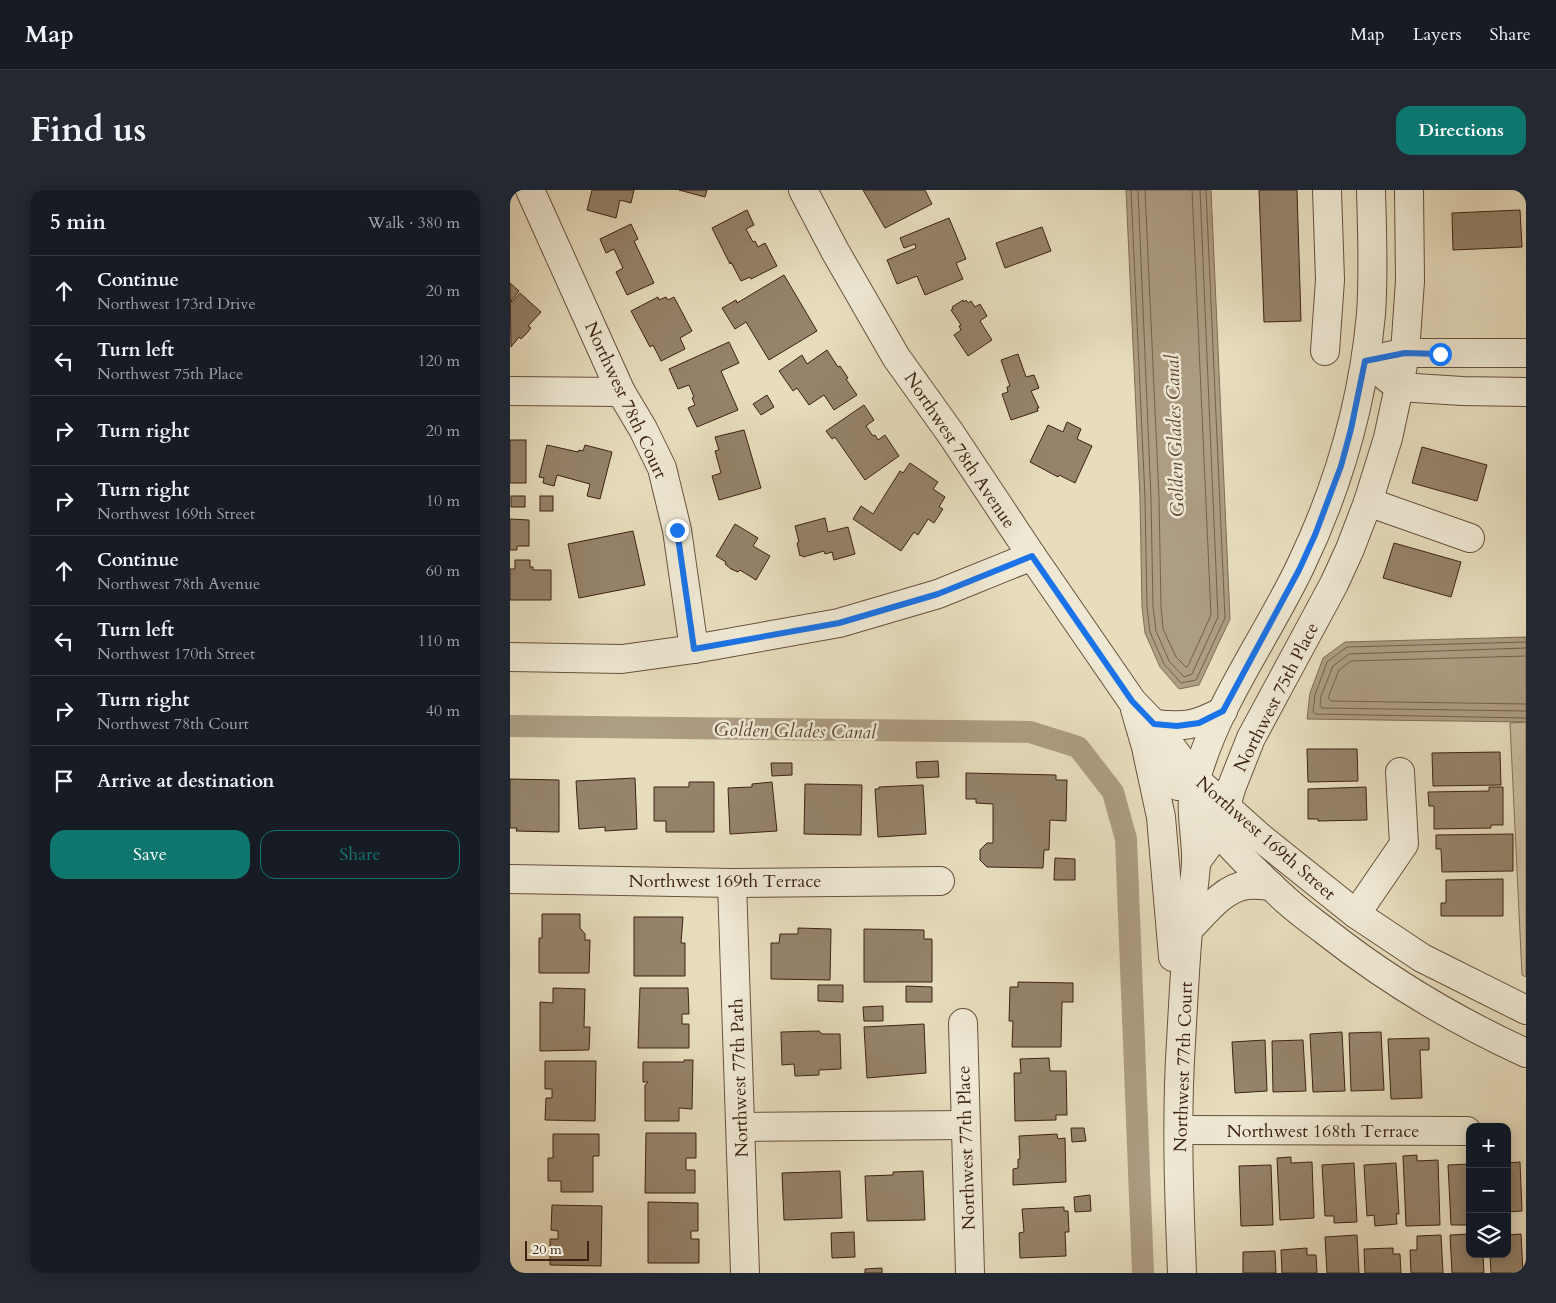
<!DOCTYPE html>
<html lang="en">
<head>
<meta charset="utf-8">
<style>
	:root { --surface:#171b24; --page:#242831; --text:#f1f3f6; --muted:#9ea1a6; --line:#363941; --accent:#0f766e }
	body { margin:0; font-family:Cardo,serif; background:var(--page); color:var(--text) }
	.controls { position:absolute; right:15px; bottom:15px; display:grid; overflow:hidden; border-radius:10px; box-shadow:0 2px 12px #0003 }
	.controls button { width:45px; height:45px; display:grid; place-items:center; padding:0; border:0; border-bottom:1px solid var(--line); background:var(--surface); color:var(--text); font:25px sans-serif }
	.scale { position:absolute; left:15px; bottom:12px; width:64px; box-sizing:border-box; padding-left:5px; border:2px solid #3c2212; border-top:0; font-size:14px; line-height:18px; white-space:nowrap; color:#3c2212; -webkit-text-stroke:4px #efe9d4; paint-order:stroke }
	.stop { position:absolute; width:15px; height:15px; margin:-11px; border:4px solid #1a73e8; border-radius:50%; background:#fff }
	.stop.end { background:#1a73e8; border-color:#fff; box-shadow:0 1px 5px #0008 }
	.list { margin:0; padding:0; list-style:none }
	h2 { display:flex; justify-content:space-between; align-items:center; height:65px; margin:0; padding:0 20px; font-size:21px }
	h2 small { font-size:16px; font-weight:400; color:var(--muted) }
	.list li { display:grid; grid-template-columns:32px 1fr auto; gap:15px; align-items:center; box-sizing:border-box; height:70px; padding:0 20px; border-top:1px solid var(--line) }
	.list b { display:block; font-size:19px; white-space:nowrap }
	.list p { margin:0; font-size:16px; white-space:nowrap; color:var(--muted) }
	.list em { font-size:16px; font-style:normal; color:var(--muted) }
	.actions { display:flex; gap:10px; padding:15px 20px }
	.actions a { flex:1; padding:11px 0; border:1px solid var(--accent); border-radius:15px; text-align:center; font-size:18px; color:var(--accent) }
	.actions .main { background:var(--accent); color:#fff }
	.icon { flex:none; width:28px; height:28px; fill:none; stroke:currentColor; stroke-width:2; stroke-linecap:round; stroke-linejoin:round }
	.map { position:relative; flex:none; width:1016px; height:1083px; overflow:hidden; border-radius:15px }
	header { display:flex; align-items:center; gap:30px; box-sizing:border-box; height:70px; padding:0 25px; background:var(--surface); border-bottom:1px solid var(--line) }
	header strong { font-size:24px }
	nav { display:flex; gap:28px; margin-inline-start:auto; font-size:18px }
	.intro { display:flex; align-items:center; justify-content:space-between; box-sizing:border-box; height:120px; padding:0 30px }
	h1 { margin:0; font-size:35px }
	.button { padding:12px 22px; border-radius:15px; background:var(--accent); color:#fff; font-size:18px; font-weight:700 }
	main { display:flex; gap:30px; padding:0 30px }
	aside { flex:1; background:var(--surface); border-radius:15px; box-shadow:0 2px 12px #0003 }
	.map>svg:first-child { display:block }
	.green { fill:#cabda0; stroke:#837059 }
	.water { fill:#ad9d83; stroke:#806c56 }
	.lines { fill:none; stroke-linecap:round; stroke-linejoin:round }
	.shore { stroke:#74604a; stroke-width:1 }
	.canal { stroke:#ad9d83; stroke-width:22 }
	.building { fill:#95836b; stroke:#3c2212 }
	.minor-casing { stroke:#67513d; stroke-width:30 }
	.minor { stroke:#efe9d4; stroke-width:28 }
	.route { stroke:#1a73e8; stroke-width:6 }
	.labels { text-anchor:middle; stroke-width:5; stroke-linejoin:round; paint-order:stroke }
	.street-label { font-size:18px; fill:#3c2212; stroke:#efe9d4 }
	.water-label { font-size:19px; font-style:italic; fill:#5e4734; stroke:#efe9d4 }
</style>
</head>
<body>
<header>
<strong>Map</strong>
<nav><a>Map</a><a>Layers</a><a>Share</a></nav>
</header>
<div class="intro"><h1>Find us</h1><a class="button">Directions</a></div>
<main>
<aside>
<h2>5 min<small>Walk · 380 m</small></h2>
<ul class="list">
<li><svg class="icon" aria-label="ahead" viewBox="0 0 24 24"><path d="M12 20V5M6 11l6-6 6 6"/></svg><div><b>Continue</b><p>Northwest 173rd Drive</p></div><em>20 m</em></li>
<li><svg class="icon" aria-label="left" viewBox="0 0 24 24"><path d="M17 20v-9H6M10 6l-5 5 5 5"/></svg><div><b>Turn left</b><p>Northwest 75th Place</p></div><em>120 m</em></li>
<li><svg class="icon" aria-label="right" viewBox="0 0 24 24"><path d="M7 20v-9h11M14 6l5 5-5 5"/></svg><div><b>Turn right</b></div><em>20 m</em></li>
<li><svg class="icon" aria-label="right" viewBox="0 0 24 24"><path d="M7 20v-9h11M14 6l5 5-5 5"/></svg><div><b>Turn right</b><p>Northwest 169th Street</p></div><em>10 m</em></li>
<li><svg class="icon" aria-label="ahead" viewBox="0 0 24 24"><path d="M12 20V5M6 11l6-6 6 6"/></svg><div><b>Continue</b><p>Northwest 78th Avenue</p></div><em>60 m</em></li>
<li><svg class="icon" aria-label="left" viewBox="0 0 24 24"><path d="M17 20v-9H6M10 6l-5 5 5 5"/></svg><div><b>Turn left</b><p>Northwest 170th Street</p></div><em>110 m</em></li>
<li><svg class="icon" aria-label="right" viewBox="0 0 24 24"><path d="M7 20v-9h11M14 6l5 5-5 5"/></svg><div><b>Turn right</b><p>Northwest 78th Court</p></div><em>40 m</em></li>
<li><svg class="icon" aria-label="arrive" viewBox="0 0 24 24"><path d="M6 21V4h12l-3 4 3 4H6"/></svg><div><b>Arrive at destination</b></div></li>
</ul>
<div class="actions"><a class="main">Save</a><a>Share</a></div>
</aside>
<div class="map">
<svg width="1016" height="1083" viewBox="0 0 1016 1083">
	<rect width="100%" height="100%" fill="#e7ddbd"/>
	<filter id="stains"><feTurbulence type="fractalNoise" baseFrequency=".004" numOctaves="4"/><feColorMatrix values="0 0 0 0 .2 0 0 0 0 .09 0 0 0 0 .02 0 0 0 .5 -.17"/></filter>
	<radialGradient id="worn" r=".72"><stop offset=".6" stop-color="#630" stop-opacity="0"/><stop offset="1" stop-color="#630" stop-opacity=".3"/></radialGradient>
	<path class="green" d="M1016 532V787L1012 785 1000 533Z"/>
	<g class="water">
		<path d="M616 0H701L720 429 689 495 669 499 650 477 635 443 632 417 630 308Z"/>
		<path d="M1016 447V532L797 529 800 503 813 468 835 452Z"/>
	</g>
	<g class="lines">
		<g class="shore">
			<path d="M621 0 635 308 637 417 640 442 654 474 671 493 686 490 715 428 696 0"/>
			<path d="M628 0 641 308 643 416 646 441 659 471 674 487 682 484 708 427 690 0"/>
			<path d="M635 0 649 308 651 416 653 439 666 467 676 477 678 476 701 425 682 0"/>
			<path d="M1016 452 837 457 817 472 805 505 803 522 805 524 1016 528"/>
			<path d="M1016 458 839 464 823 476 811 506 810 516 812 518 1016 521"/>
			<path d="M1016 466 841 471 829 480 818 508 821 511 1016 514"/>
		</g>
		<path class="canal" d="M0 536 520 542 568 557 603 602 616 649 633 1083"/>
	</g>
	<g class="building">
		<path d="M82 0H124L121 13 110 10 106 28 77 20Z"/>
		<path d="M169 0H197L195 7Z"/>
		<path d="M353 0H415L422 14 375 38Z"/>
		<path d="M749 0H787L791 131 754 132Z"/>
		<path d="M237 20 244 35 236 39 243 52 245 51 248 57 255 53 267 76 241 89 240 87 231 91 221 72 220 74 202 38Z"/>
		<path d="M1010 20 1012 57 943 60 942 23Z"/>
		<path d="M439 28 456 69 446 73 453 89 415 105 407 86 387 94 377 70 406 58 405 54 394 58 390 48Z"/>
		<path d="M121 34 128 49 124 51 144 93 117 105 106 82 113 78 104 59 96 63 90 49Z"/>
		<path d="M532 37 541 61 495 78 486 53Z"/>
		<path d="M274 85 307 141 259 170 236 132 225 139 212 118 226 110 227 113Z"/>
		<path d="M0 93 9 101 1 111 2 112 10 103 31 122 18 136 21 138 16 144 11 149 9 147 1 157Z"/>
		<path d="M148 107 149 110 156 107 158 110 164 107 182 141 170 148 175 159 151 171 143 155 140 157 121 121Z"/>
		<path d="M453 110 454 112 456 110 458 113 461 111 465 117 470 114 477 126 470 131 482 150 458 166 444 145 451 140 449 136 451 135 441 120 443 119 442 117Z"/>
		<path d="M219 152 229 173 211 181 228 220 187 237 178 218 185 215 182 208 184 207 179 195 168 199 159 179Z"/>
		<path d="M317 160 328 177 330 176 338 188 336 189 347 205 324 220 314 205 299 215 287 198 283 201 269 181 292 165 297 174Z"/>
		<path d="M508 164 516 187 524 185 529 198 521 201 529 218H527L528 221 501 230 492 204 498 202 497 197 500 196 491 170Z"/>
		<path d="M257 205 264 217 251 225 243 214Z"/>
		<path d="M354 215 364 230 356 236 363 246 365 245 368 250 375 245 389 266 355 290 325 247 322 249 316 241Z"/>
		<path d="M557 232 571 239 567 249 582 256 565 293 549 285 548 287 520 272 538 235 553 242Z"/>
		<path d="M234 240 251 298 209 310 202 286 211 283 205 261 209 260 205 247Z"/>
		<rect x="0" y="250" width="16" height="43"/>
		<path d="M37 255 68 262 69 260 73 261 75 255 102 262 90 309 77 306 80 294 47 285 44 296 33 293 34 288 29 287Z"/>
		<path d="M912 257 977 275 967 311 902 293Z"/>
		<path d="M400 273 428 292 423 299 435 307 429 317 433 319 424 333 418 329 408 345 404 342 391 361 343 329 351 316 363 324 390 281 393 283Z"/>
		<rect x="1" y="306" width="14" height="11"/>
		<rect x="30" y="306" width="13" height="15"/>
		<path d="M315 328 318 342 338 337 345 364 324 370 322 362 315 364 314 361 293 367 292 365 290 366 287 353 289 352 285 336Z"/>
		<path d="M0 329 19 330V356H7V360H0Z"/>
		<path d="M225 334 248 348 243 356 260 366 246 390 230 380 228 382 221 379 215 374 216 372 206 366Z"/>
		<path d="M123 341 135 395 69 408 58 354Z"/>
		<path d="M884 353 951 372 941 407 873 388Z"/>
		<path d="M5 370H20V377H23V380H41V410H0V379H5Z"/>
		<path d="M797 559H847L848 591 798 592Z"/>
		<path d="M990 562 991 595 923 596 922 563Z"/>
		<path d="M428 571 429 587 407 588 406 572Z"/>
		<path d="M261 573H282V585L262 586Z"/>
		<path d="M456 583 546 585V590H557L556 631 540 630 539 660H534L533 678 477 677 470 670V660L477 653H483V614L466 613V609H456Z"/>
		<path d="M125 588 127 639 95 641V637L69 639 66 591Z"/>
		<path d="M0 589 49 590V642L6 641 7 638H0Z"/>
		<path d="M179 592H204V642H156V631H144V597H179Z"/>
		<path d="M262 592 267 641 220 644 218 598 242 597V594Z"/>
		<path d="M295 594 352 595 351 645 294 644Z"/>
		<path d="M413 595 416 644 368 647 365 599H369V597Z"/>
		<path d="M856 597 857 630 808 631V629H798V599Z"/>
		<path d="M979 597H993V635H981V638L924 639V616H919L918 602 979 601Z"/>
		<path d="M1003 644V681L932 682 931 659H926V645Z"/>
		<path d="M545 668 565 669V690H544Z"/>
		<path d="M993 689V726H931V713H936V690Z"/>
		<path d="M32 724H70V738L75 744V750H80L79 783H29V748H32Z"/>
		<path d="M124 727H173L171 753H175V786H124Z"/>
		<path d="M288 738 321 739 320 790 261 789V753H269L270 744H288Z"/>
		<path d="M354 739 414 740V749H422V792H354Z"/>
		<path d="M508 792 563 793V812H552L551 857H502L503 831H499L500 797H508Z"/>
		<path d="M308 795H333V812L308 811Z"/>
		<path d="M396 796 422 797V812H396Z"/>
		<path d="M43 798 75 799 74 837H80L79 860 30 861V812L43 813Z"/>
		<path d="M130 798H178L179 824H172V834H179V858H128Z"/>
		<path d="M373 816V831H354L353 817Z"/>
		<path d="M414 834 416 883 357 888 354 837Z"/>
		<path d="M309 841 312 844H330L331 879 309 880V885L285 886 284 874 272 875 271 842Z"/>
		<path d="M832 842 835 901 803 902 800 844Z"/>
		<path d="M871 842 874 900 841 901 839 843Z"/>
		<path d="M919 848V860H910L912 908 881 909 878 849Z"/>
		<path d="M755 850 757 901 725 903 722 852Z"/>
		<path d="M793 850 796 901 763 902 762 851Z"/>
		<path d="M539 868 540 881H556L557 925H546V930L505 931 504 883H511L510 869Z"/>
		<path d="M174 870H183L182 919 169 918V931H135V895L138 892H133V872H174Z"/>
		<path d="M35 871H86L85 931 35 930 36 908H42V899H35Z"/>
		<path d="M561 938H574L576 951 562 952Z"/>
		<path d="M136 943H186V968H176V980H185V1003H135Z"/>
		<path d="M43 944H89V966H83V1002H51V991H38V968H43Z"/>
		<path d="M547 944 548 949 555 948 556 992 503 995V979L508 978V969H510L509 946Z"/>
		<path d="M907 965V971L928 970 930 1035 896 1036 893 966Z"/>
		<path d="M781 967V973L802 972 804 1028 770 1030 767 968Z"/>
		<path d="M1010 972 1012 1021 997 1022V973Z"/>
		<path d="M844 973 847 1032 824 1033V1026H815L812 975Z"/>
		<path d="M886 973 889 1024H886L887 1034 865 1036 864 1025 857 1026 854 975Z"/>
		<path d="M960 974V1035H941L938 975Z"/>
		<path d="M761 975 763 1035 731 1036 729 976Z"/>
		<path d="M330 981 332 1028 274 1030 272 983Z"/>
		<path d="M413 981 415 1030 357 1031 355 986 383 985V982Z"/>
		<path d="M580 1005 581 1021 565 1022 564 1007Z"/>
		<path d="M138 1012 188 1013V1041H181V1049H189V1073H138Z"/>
		<path d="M42 1015 92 1016 91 1076 40 1075V1049H48V1041L41 1040Z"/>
		<path d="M554 1017V1021H558L559 1042H555L556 1066 510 1068 509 1043 514 1042 512 1019Z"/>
		<path d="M344 1042 345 1067 322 1068 321 1043Z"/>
		<path d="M960 1044V1064H973L974 1083H942L940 1045Z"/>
		<path d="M1011 1044 1013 1083H981L980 1064H997V1045Z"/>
		<path d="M847 1045 849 1083H817L815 1047Z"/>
		<path d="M931 1045 933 1083H901L900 1060H907V1046Z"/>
		<path d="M797 1058V1065H806L807 1083H772L771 1060Z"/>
		<path d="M883 1058V1064H890L891 1083H855L854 1059Z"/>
		<path d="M765 1061 766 1083H733V1062Z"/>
		<path d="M372 1078V1083H355V1079Z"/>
	</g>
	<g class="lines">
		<defs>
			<g id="minor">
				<path d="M20 0 111 202 133 239 152 278 167 340 184 459"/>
				<path d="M293 0 325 61 386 167 441 244 522 366 622 511 644 534 686 590 751 648 846 724 912 768 1016 820"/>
				<path d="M815 161 820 90 817 0"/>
				<path d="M878 166 895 163H1016"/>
				<path d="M876 187 889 197 952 201 1016 202"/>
				<path d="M0 201 111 202"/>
				<path d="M858 312 960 348"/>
				<path d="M0 467 112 469 184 459 329 433 428 404 522 366"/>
				<path d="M625 519 636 557 668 596"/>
				<path d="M644 534C675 537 685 536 713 521"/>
				<path d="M637 562 651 627 663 767"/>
				<path d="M696 629C721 657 748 685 776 710 788 721 802 731 815 741 877 790 944 830 1016 863"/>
				<path d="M686 672 708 642 722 596 741 548 824 394 840 359 858 312 878 248 889 197 895 163 900 91 899 0"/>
				<path d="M0 689 222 693 430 691"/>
				<path d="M222 693 235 1083"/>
				<path d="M846 724 894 654 890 582"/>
				<path d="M678 740C695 723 713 698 737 695 745 694 753 695 761 696"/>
				<path d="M453 833 460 1083"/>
				<path d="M231 937 455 935"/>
				<path d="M669 940 957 941"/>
				<path d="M672 1083C669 1007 666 929 671 852 673 815 675 777 678 740 680 718 685 695 686 673 687 643 678 620 686 589 707 513 756 448 790 377 828 298 853 211 861 124 864 83 862 41 861 0"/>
			</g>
		</defs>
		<use href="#minor" class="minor-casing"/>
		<use href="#minor" class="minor"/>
	</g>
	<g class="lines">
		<path class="route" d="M167 340 184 459 329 433 428 404 522 366 622 511 644 534 667 536 689 533 713 521 789 380 805 345 831 276 841 239 855 171 895 163 930 164"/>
	</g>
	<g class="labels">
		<g class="street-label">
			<text transform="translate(116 210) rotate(65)" y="6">Northwest 78th Court</text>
			<text transform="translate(450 260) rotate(56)" y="6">Northwest 78th Avenue</text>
			<text transform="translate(766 507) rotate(-63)" y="6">Northwest 75th Place</text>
			<text transform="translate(756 648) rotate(41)" y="6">Northwest 169th Street</text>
			<text x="215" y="697">Northwest 169th Terrace</text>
			<text transform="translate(673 877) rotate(-88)" y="6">Northwest 77th Court</text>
			<text transform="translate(229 888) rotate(-92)" y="6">Northwest 77th Path</text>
			<text x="813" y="947">Northwest 168th Terrace</text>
			<text transform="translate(456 958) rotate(-92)" y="6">Northwest 77th Place</text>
		</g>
		<g class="water-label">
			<text transform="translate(664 246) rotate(-92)" y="7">Golden Glades Canal</text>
			<text transform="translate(285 540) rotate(1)" y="7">Golden Glades Canal</text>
		</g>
	</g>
	<rect width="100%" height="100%" filter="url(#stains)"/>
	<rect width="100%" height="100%" fill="url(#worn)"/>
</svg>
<div class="controls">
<button>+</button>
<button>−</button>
<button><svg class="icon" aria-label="layers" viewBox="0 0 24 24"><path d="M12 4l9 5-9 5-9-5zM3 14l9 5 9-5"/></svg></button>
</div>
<div class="scale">20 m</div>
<div class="stop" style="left:930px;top:164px"></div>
<div class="stop end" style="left:167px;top:340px"></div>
</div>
</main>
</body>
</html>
